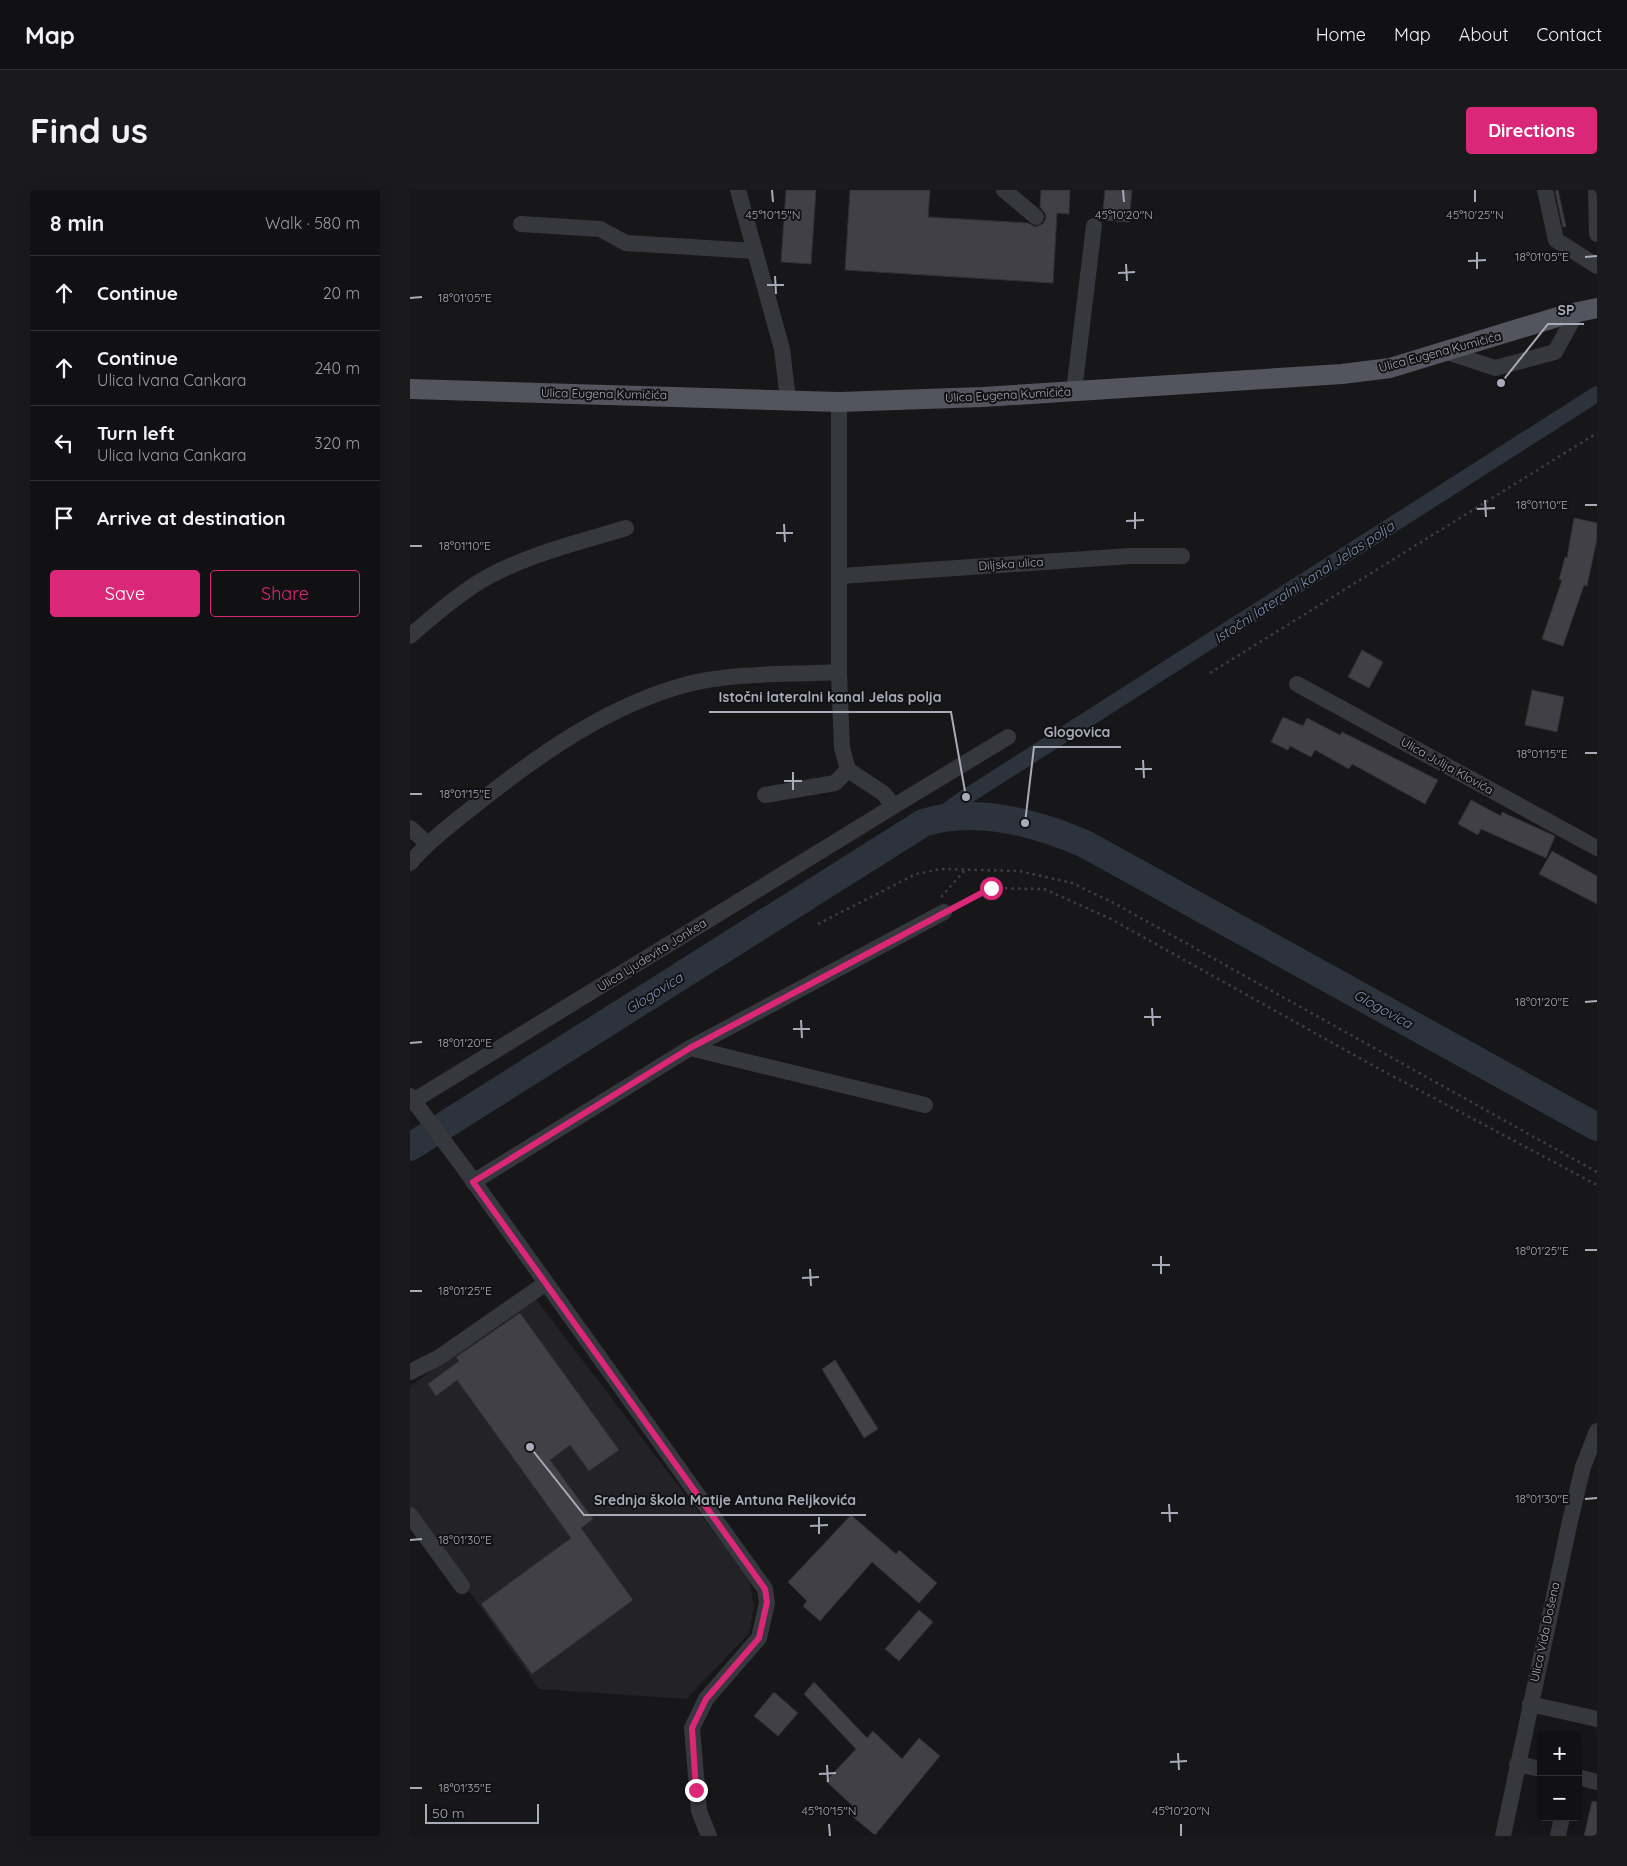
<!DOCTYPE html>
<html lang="en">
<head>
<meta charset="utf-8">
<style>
	:root { --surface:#111013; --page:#1a191c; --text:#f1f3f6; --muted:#9c9da0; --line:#303033; --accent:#db2777 }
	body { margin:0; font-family:Quicksand,sans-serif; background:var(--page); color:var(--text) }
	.controls { position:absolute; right:15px; bottom:15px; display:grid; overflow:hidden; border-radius:5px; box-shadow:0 5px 20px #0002 }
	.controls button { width:45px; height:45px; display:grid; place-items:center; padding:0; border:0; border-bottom:1px solid var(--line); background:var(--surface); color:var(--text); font:25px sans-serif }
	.scale { position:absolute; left:15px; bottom:12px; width:114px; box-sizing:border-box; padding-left:5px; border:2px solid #a8abb9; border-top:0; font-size:14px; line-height:18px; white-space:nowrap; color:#a8abb9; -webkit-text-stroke:4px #121114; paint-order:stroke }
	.stop { position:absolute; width:15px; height:15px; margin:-11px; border:4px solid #db2777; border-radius:50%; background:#fff }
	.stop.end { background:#db2777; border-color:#fff; box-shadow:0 1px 5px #0008 }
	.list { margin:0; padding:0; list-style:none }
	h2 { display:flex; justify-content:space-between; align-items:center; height:65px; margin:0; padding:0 20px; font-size:21px }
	h2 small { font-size:16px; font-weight:400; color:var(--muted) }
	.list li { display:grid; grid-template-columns:32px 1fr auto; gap:15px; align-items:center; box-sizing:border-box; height:75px; padding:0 20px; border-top:1px solid var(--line) }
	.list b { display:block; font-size:19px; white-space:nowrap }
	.list p { margin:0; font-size:16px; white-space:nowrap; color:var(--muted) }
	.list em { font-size:16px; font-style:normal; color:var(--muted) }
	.actions { display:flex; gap:10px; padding:15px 20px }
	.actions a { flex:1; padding:11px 0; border:1px solid var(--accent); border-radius:5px; text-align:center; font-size:18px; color:var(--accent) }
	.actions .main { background:var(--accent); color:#fff }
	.icon { flex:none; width:28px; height:28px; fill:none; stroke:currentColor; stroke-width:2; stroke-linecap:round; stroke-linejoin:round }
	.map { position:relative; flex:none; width:1187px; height:1646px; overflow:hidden; border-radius:5px }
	header { display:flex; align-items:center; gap:30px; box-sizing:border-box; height:70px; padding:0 25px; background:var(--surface); border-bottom:1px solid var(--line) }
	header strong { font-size:24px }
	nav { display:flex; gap:28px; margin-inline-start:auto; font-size:18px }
	.intro { display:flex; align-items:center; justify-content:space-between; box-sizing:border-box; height:120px; padding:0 30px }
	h1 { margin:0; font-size:35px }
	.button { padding:12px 22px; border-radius:5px; background:var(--accent); color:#fff; font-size:18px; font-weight:700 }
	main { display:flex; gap:30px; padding:0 30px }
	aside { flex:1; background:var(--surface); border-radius:5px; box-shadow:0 5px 20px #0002 }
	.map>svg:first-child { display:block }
	.built { fill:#232226 }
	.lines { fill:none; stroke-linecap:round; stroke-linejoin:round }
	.canal { stroke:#2c333d; stroke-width:16 }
	.river { stroke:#2c333d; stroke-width:28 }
	.building { fill:#414046; stroke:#313035 }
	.path { stroke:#3d3e45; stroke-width:2.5; stroke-dasharray:2.5 4; stroke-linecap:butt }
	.minor { stroke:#37373e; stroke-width:16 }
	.major { stroke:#53545d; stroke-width:20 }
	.route { stroke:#db2777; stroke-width:6 }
	.ticks { fill:none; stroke:#a8abb9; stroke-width:2 }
	.labels { text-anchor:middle; stroke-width:4; stroke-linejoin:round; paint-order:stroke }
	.street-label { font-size:12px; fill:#a8abb9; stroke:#121114 }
	.water-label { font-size:14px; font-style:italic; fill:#7e93b5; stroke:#121114 }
	.ticks-label { font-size:12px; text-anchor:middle; fill:#a8abb9; stroke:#121114; stroke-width:4; stroke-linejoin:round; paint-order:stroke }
	.leader { fill:none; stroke:#a8abb9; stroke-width:2 }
	.callout-dot { fill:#a8abb9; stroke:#121114; stroke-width:2 }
	.callout-label { font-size:14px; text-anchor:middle; font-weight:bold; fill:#a8abb9; stroke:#121114; stroke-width:4; stroke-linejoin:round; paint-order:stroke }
</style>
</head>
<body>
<header>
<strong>Map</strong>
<nav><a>Home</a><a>Map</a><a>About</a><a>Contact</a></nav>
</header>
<div class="intro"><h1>Find us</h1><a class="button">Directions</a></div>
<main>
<aside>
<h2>8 min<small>Walk · 580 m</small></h2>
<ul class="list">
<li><svg class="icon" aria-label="ahead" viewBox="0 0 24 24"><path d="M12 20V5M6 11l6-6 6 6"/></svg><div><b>Continue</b></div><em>20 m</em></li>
<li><svg class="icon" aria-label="ahead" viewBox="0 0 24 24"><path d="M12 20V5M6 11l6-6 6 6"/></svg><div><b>Continue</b><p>Ulica Ivana Cankara</p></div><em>240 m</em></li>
<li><svg class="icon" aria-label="left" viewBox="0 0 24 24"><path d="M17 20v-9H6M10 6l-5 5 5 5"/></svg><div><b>Turn left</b><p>Ulica Ivana Cankara</p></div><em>320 m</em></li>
<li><svg class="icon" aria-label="arrive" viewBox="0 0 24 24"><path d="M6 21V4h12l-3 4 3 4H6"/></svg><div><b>Arrive at destination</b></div></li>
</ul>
<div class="actions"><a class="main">Save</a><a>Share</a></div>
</aside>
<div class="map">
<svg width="1187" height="1646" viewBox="0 0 1187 1646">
	<rect width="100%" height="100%" fill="#171619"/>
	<path class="built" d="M125 1108 339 1388 344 1417 339 1444 276 1509 129 1499 0 1318V1196Z"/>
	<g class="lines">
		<path class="canal" d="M525 629 556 607 1187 204"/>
		<path class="river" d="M0 957 513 633C565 616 626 633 675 654L1187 937"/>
	</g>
	<g class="building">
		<path d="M376 0H406L401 74 371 72Z"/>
		<path d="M440 0H520L518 27 618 33 625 37 633 34 636 28 635 23 630 17 631 0H660L659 24 647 23 643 93 435 80Z"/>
		<path d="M695 0H722L719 32 692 30Z"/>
		<path d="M1145 0H1148L1156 37H1153Z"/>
		<path d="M1164 328 1187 333V349L1177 396 1174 395 1153 456 1132 449 1152 390H1149L1155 367 1157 368Z"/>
		<path d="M952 460 973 472 959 498 938 487Z"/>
		<path d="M1122 500 1154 507 1147 542 1115 535Z"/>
		<path d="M873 527 893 536 897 528 930 545 932 542 1028 590 1015 614 942 574 939 579 905 560 901 567 880 556 878 560 861 552Z"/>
		<path d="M1061 610 1091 626 1092 622 1145 646 1136 668 1071 639 1068 645 1048 634Z"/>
		<path d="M1142 661 1187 686V714L1129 684Z"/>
		<path d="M110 1123 209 1260 179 1281 160 1255 140 1270 183 1329 171 1338 223 1410 122 1484 71 1414 161 1348 47 1190 26 1206 18 1194 49 1171 46 1167Z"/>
		<path d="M425 1170 468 1239 454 1248 412 1179Z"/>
		<path d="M441 1325 486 1364 489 1360 527 1393 509 1413 462 1372 410 1431 393 1416 397 1411 378 1392Z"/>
		<path d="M509 1420 523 1432 489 1471 475 1459Z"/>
		<path d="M404 1492 457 1548 463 1541 492 1569 509 1548 530 1566 465 1645 443 1627 448 1621 416 1591 446 1559 394 1504Z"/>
		<path d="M364 1502 388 1523 368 1546 344 1526Z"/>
		<path d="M1182 1611 1187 1612V1646H1174Z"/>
	</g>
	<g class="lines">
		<g class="path">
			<path d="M800 483 1187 243"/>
			<path d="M531 707 555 680"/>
			<path d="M547 715 581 698 634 699 701 729 962 875 1187 995"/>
			<path d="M408 734 506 684 531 679 609 681 662 693 702 712 1187 982"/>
		</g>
		<g class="minor">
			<path d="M328 0 372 159 378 209"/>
			<path d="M594 0 626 27"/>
			<path d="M1135 0 1146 50 1187 76"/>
			<path d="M1186 0 1187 44"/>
			<path d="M111 34 190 39 216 53 345 61"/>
			<path d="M1037 162 1085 178 1145 162 1167 122"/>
			<path d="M664 201 684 36"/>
			<path d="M429 212V482L432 558 438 580"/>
			<path d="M431 386 720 366H772"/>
			<path d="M0 446C22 427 44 408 69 392 114 365 167 353 216 338"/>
			<path d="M887 494 1187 658"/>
			<path d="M355 605 425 593 438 580"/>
			<path d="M484 616 598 547"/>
			<path d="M0 638 17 653"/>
			<path d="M0 673C20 650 44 632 68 613 131 563 199 515 278 494 326 482 380 485 429 482"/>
			<path d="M280 858 515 915"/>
			<path d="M0 906 54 978 355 1399 357 1413 349 1448 296 1509 282 1538 289 1621 299 1646"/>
			<path d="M0 913 484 616 473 603 438 580"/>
			<path d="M63 992 280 858 534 722"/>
			<path d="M0 1182 28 1168 136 1093"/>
			<path d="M0 1325 52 1396"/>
			<path d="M1120 1514 1187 1529"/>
			<path d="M1107 1574 1131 1579"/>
			<path d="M1168 1587 1187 1592"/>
			<path d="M1093 1646 1160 1331 1173 1277 1187 1241"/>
			<path d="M1148 1646 1152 1627"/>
		</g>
		<path class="major" d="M0 199 429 212 573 207 932 184 980 178 1154 125 1187 118"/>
	</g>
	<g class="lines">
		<path class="route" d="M286 1600 282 1538 296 1509 349 1448 357 1412 355 1399 63 992 280 858 581 698"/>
	</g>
	<path class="ticks" d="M362 0 363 12M713 0 714 12M1065 0V12M1067 62V79M1175 67 1187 66M1058 71 1076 70M716 74 717 91M708 83 725 82M365 86 366 104M357 95H374M0 108 12 107M1075 310 1076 327M1175 315H1187M1067 319 1085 318M725 322V339M716 331 734 330M374 334 375 352M366 343H383M0 356H12M1175 563H1187M733 570 734 588M725 579H742M383 582V600M374 591H392M0 604H12M1175 812 1187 811M742 818 743 836M734 827H751M391 830 392 848M383 839H400M0 853 12 852M1175 1060H1187M751 1066V1084M742 1075H760M400 1079 401 1096M392 1088 409 1087M0 1101H12M1175 1309 1187 1308M759 1314 760 1332M751 1323H768M409 1327V1344M400 1336 418 1335M0 1350 12 1349M768 1563 769 1580M760 1572 777 1571M417 1575 418 1592M409 1584 426 1583M0 1598H12M419 1634 420 1646M771 1634V1646"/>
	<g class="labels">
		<g class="street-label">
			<text transform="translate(1030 162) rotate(-15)" y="4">Ulica Eugena Kumičića</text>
			<text transform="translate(194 204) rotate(1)" y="4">Ulica Eugena Kumičića</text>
			<text transform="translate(598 205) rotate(-3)" y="4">Ulica Eugena Kumičića</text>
			<text transform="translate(601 374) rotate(-4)" y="4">Diljska ulica</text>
			<text transform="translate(1037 576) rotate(29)" y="4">Ulica Julija Klovića</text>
			<text transform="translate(242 765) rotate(-32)" y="4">Ulica Ljudevita Jonkea</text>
			<text transform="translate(1135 1442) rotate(-78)" y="4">Ulica Vida Došena</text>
		</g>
		<g class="water-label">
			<text transform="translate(894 392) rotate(-33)" y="5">Istočni lateralni kanal Jelas polja</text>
			<text transform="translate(244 803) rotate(-32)" y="5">Glogovica</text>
			<text transform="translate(973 819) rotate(29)" y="5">Glogovica</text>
		</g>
	</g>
	<g class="ticks-label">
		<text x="363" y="29">45°10'15"N</text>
		<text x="714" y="29">45°10'20"N</text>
		<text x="1065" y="29">45°10'25"N</text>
		<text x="1132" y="71">18°01'05"E</text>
		<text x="55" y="112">18°01'05"E</text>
		<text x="1132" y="319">18°01'10"E</text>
		<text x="55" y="360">18°01'10"E</text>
		<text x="1132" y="568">18°01'15"E</text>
		<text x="55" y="608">18°01'15"E</text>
		<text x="1132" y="816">18°01'20"E</text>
		<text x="55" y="857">18°01'20"E</text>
		<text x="1132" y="1065">18°01'25"E</text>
		<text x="55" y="1105">18°01'25"E</text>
		<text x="1132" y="1313">18°01'30"E</text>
		<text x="55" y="1354">18°01'30"E</text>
		<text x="55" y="1602">18°01'35"E</text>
		<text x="419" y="1625">45°10'15"N</text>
		<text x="771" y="1625">45°10'20"N</text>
	</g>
	<path class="leader" d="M1091 193L1138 134H1174M556 607L541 522H299M615 633L624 557H711M120 1257L174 1325H456"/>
	<g class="callout-dot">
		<circle cx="1091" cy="193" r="5"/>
		<circle cx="556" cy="607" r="5"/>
		<circle cx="615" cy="633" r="5"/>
		<circle cx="120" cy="1257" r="5"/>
	</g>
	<g class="callout-label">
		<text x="1156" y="125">SP</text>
		<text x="420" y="512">Istočni lateralni kanal Jelas polja</text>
		<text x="667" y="547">Glogovica</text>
		<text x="315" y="1315">Srednja škola Matije Antuna Reljkovića</text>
	</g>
</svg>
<div class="controls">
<button>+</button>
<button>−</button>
</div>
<div class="scale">50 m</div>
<div class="stop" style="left:581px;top:698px"></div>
<div class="stop end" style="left:286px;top:1600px"></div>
</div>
</main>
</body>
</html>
